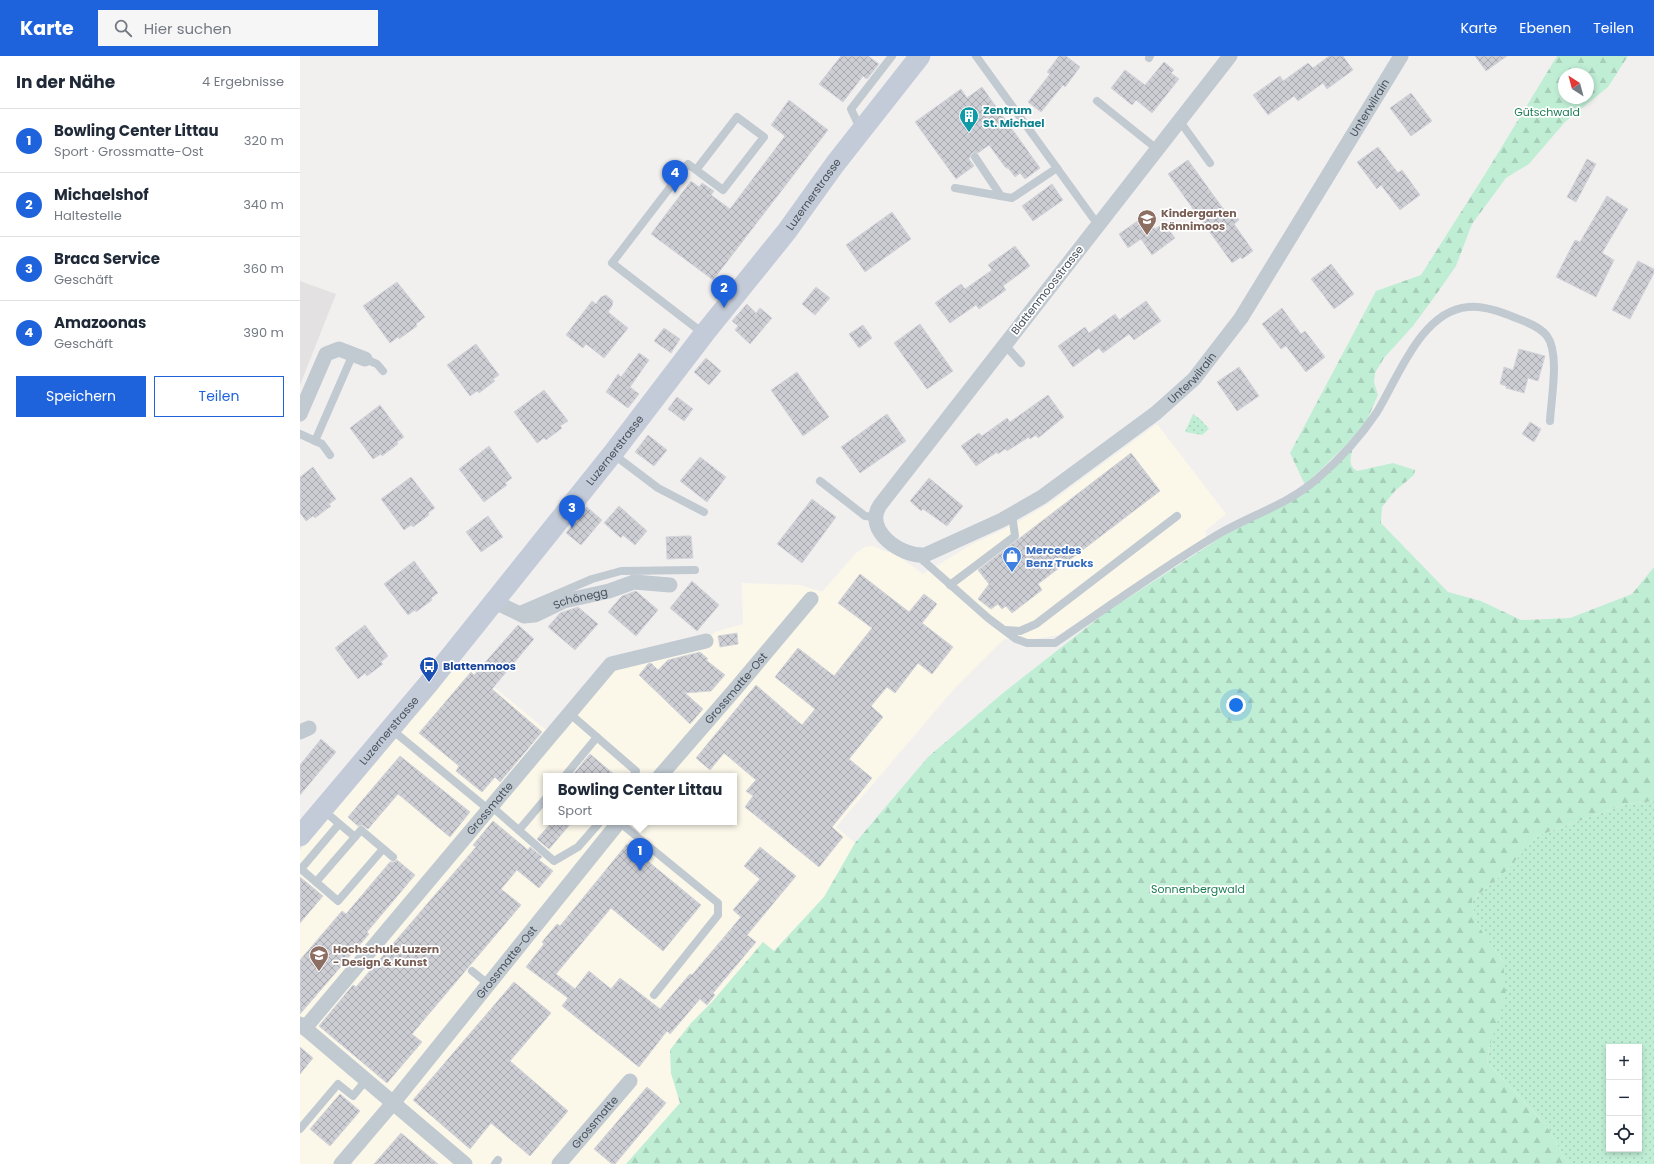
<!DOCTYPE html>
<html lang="de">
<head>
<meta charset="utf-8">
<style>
	:root { --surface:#fff; --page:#f6f6f7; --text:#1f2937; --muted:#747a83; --line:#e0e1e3; --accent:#1f63dc }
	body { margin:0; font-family:Poppins,sans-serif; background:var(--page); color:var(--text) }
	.controls { position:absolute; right:12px; bottom:12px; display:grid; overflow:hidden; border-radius:0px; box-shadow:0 2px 6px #0003 }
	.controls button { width:36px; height:36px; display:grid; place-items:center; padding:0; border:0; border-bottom:1px solid var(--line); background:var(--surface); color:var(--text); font:20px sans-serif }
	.compass { position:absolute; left:1258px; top:12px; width:36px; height:36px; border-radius:50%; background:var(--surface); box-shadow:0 2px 6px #0003; rotate:324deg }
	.you { position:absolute; left:936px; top:649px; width:14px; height:14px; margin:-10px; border:3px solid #fff; border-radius:50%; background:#1a73e8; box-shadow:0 0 0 6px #1a73e833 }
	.badge { display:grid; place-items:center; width:26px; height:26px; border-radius:50%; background:var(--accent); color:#fff; font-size:13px; font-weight:700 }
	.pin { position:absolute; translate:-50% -33px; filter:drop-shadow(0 1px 2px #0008) }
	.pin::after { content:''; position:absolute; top:21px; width:14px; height:12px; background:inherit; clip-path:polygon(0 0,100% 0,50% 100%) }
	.popup { position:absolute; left:243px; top:717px; width:194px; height:52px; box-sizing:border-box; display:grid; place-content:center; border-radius:0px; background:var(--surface); filter:drop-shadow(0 1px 3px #0005); font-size:13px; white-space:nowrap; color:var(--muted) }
	.popup b { font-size:15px; color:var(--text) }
	.popup::after { content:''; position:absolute; left:50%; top:100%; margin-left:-8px; border:8px solid transparent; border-top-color:var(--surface) }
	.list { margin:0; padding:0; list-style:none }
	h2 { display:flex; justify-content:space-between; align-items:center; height:52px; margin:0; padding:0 16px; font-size:17px }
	h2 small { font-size:13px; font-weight:400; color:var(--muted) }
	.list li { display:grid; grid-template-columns:26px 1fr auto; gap:12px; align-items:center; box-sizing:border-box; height:64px; padding:0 16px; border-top:1px solid var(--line) }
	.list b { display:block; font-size:15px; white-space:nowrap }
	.list p { margin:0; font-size:13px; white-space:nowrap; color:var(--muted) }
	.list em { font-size:13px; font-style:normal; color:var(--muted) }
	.actions { display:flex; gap:8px; padding:12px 16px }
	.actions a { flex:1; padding:9px 0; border:1px solid var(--accent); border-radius:0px; text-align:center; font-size:14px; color:var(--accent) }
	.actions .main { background:var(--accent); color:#fff }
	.icon { flex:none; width:22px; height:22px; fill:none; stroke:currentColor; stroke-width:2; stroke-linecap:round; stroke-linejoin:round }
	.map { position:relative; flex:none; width:1354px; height:1108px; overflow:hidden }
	header { display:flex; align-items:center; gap:24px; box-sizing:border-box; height:56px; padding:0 20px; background:var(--accent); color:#fff }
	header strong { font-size:19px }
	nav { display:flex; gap:22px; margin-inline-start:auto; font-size:14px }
	.search { width:280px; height:36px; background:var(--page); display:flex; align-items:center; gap:10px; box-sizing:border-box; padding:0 14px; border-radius:0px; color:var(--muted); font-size:15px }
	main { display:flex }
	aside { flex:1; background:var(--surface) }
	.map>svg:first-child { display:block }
	.commercial { fill:#fbf8ea; fill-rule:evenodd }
	.education { fill:#e3e1e1 }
	.green { fill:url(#green-dots); fill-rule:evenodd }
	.forest { fill:url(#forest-firs); fill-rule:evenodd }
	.building { fill:url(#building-cross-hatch); stroke:#d4d5db }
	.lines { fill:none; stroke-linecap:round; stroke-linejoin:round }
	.lane { stroke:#c1c9d1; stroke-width:8 }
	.street { stroke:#c1c9d1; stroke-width:15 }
	.secondary { stroke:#c3cbd8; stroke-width:21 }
	.labels { text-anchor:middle; stroke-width:3.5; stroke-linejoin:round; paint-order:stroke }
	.street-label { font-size:11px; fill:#48515c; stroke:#fff }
	.culture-label { font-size:11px; font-weight:bold; fill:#0d838f; stroke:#fff; text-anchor:start }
	.park-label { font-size:11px; fill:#1a7c53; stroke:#fff }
	.education-label { font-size:11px; font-weight:bold; fill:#785e54; stroke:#fff; text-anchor:start }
	.shop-label { font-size:11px; font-weight:bold; fill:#366cbe; stroke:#fff; text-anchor:start }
	.transit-label { font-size:11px; font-weight:bold; fill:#164399; stroke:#fff; text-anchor:start }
</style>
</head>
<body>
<header>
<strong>Karte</strong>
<div class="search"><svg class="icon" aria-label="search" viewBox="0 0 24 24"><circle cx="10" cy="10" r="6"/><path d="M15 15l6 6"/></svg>Hier suchen</div>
<nav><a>Karte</a><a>Ebenen</a><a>Teilen</a></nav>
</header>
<main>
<aside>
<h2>In der Nähe<small>4 Ergebnisse</small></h2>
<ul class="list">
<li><span class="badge">1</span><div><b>Bowling Center Littau</b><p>Sport · Grossmatte-Ost</p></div><em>320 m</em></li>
<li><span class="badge">2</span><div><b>Michaelshof</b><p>Haltestelle</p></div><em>340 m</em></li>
<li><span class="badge">3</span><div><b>Braca Service</b><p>Geschäft</p></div><em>360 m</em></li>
<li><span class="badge">4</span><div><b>Amazoonas</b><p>Geschäft</p></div><em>390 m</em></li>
</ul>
<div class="actions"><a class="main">Speichern</a><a>Teilen</a></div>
</aside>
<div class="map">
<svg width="1354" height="1108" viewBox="0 0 1354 1108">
	<defs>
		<pattern id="green-dots" width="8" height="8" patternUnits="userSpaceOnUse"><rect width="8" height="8" fill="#c0eed5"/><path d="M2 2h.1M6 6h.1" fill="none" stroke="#a6ceb9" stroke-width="1.8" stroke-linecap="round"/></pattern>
		<pattern id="forest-firs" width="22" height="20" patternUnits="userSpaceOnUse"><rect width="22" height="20" fill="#c0eed5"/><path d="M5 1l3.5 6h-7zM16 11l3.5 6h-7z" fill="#a6ceb9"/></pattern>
		<pattern id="building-cross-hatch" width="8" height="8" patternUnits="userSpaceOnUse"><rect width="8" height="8" fill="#cdced4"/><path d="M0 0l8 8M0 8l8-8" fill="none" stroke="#a8aaaf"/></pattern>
	</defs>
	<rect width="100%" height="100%" fill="#f2f0ef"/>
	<path class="commercial" d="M857 368 926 458 905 475 907 481 758 579 734 583H704L654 633 536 771 555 787 524 841 474 895 463 886 412 946 391 967 370 994 371 1018 380 1047 326 1108H0V795L160 603 257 683 268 672 278 656 310 618 332 606 400 590 415 576 443 568 442 527 500 529 522 536 555 498 565 491 573 490 584 495 594 497 623 518 671 489 713 469 750 447ZM246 720H434V766H246Z"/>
	<path class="education" d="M0 225 36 238 0 329Z"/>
	<g class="green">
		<path d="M893 358 900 363 909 373 902 379 885 376Z"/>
		<path d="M1354 745V1108H1268L1246 1069 1187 1006 1203 906 1175 865 1172 844 1206 815 1237 780 1326 748ZM1309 991H1339V1093H1309Z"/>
	</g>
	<g class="forest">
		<path d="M1257 0H1328L1308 31 1265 66 1229 108 1206 122 1172 168 1156 210 1138 236 1113 270 1084 302 1075 317 1074 326 1078 339 1066 366 1045 390 1005 429 990 397 1076 235 1121 219 1187 115ZM1264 18H1288V42H1264Z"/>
		<path d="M1053 391C1051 401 1047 409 1057 415L1093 407 1115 414 1114 419 1095 435 1082 451 1081 467 1148 536 1181 545 1221 564 1270 562 1332 538 1354 511V745L1326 748 1237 780 1206 815 1172 844 1175 865 1203 906 1206 940 1189 992 1187 1006 1246 1069 1268 1108H326L380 1047 371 1017 370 994 391 967 412 946 463 886 474 895 524 841 555 787 628 701 703 637 805 557 937 471 991 446 1008 434Z"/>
	</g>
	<g class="building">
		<path d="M541 0H568L579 8 567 23 563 20 543 46 519 28Z"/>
		<path d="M759 0H766L780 11 765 31 763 29 741 56 728 46 750 18 747 16Z"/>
		<path d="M1029 0H1043L1053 14 1027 33 1023 27 998 45 994 40 968 59 953 39 980 20 983 25 1008 7 1013 12Z"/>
		<path d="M1175 0H1207L1186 15Z"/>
		<path d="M864 6 874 14 871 17 879 23 852 57 836 44 832 49 811 32 825 14 845 29Z"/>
		<path d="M682 31 740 112 725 123 720 117 715 121 709 113 705 111 689 89 678 97H672L669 103 674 110 656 123 615 66 661 33 667 42Z"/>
		<path d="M1111 37 1132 65 1111 80 1090 52Z"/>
		<path d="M489 44 528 74 413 224 351 178 391 125 399 131 402 127 414 135 411 139 430 153 485 80 471 69Z"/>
		<path d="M1078 91 1098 117 1102 114 1120 139 1100 154 1081 129 1077 133 1057 106Z"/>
		<path d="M1287 103 1296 108 1276 146 1267 141Z"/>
		<path d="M888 104 927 158 932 154 939 164 934 168 953 195 942 203 941 201 932 207 868 118Z"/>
		<path d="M752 128 763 144 733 165 722 150Z"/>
		<path d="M1307 140 1328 153 1302 197 1314 204 1296 241 1256 221 1275 184 1280 186Z"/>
		<path d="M592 156 611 183 565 216 546 189Z"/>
		<path d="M846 159 855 173 864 167 875 182 852 199 841 183 828 192 819 178Z"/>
		<path d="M715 190 730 210 703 230 706 234 679 253 676 249 650 267 635 247 661 228 665 233 692 214 688 209Z"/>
		<path d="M1338 205 1354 213V217L1330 263 1312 254Z"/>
		<path d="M1031 208 1054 238 1034 253 1011 223Z"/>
		<path d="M97 226 125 261 116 268 117 270 99 283 98 281 90 287 63 250Z"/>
		<path d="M516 231 530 242 515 259 502 248Z"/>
		<path d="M306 239 313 245 312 250 308 256 328 272 304 302 286 288 283 292 266 279 292 245 296 248 301 241Z"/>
		<path d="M846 245 861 265 834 284 829 278 803 297 799 292 773 311 758 290 785 271 789 277 815 258 819 264Z"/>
		<path d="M447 248 456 257 460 252 472 262 450 288 435 274 438 270 432 265Z"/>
		<path d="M982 252 1001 278 1005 275 1025 301 1006 316 986 290 981 293 962 268Z"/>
		<path d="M620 268 653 315 627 333 594 287Z"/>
		<path d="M563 269 572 282 559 292 549 278Z"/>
		<path d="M364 272 380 283 371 297 354 285Z"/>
		<path d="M176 288 199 319 193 323 195 325 179 337 177 335 170 340 147 309Z"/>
		<path d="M1219 293 1245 300 1238 325 1228 322 1224 337 1206 332V330L1200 328 1204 311 1213 314Z"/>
		<path d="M339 297 349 304 330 331 339 338 328 352 306 336 318 318 321 321Z"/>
		<path d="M406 302 421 315 409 329 394 316Z"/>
		<path d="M939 311 959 340 937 355 917 326Z"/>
		<path d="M497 316 529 361 503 380 471 334Z"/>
		<path d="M244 334 268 365 260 370 262 372 246 384 244 382 237 387 214 356Z"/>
		<path d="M748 339 764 361 738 382 736 379 730 383 729 381 707 395 705 393 698 398 697 396 676 410 661 390 679 377 682 380 707 362 710 366Z"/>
		<path d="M377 341 393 353 384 365 368 353Z"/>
		<path d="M80 349 104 381 97 386 98 388 82 400 81 398 73 403 50 372Z"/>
		<path d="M587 358 606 385 560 417 541 391Z"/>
		<path d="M1230 366 1241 373 1234 386 1222 378Z"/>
		<path d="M348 379 367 394 354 410 335 396Z"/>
		<path d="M189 390 212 422 205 427 207 429 184 446 159 413Z"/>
		<path d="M831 397 860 435 738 528 742 534 712 557 706 550 702 553 698 548 691 553 678 543 689 528 678 514Z"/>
		<path d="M400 401 426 421 407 446 380 425Z"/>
		<path d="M13 411 36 443 29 448 31 450 15 462 13 460 6 465 0 457V421Z"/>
		<path d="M111 421 135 452 128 457 129 459 113 471 111 469 104 474 81 443Z"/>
		<path d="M629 422 663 450 647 470 623 453 621 455 610 445Z"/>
		<path d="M512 443 536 461 502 507 477 488Z"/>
		<path d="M319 450 347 475 335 489 323 479 321 482 304 467Z"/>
		<path d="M287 451 302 464 281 489 266 477Z"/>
		<path d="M188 460 203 481 181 496 166 476Z"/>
		<path d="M385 480H391L393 502 367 503 366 481Z"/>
		<path d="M114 505 138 537 131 542 132 544 116 556 115 554 108 559 84 528Z"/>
		<path d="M560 518 609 556 624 538 637 548 622 567 653 591 632 618 618 607 595 637 587 631 571 650 583 661 549 703 572 722 532 771 543 781 519 811 445 751 453 740 446 735 456 724 424 697 410 714 396 702 456 629 502 669 515 653 475 621 498 592 534 620 572 572 538 547Z"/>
		<path d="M392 525 419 549 397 575 370 552Z"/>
		<path d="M336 535 358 554 336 580 308 556 322 540Z"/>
		<path d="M278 551 298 568 275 594 248 571 260 557Z"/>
		<path d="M65 569 88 600 81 606 83 608 67 620 65 617 58 623 35 592Z"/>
		<path d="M218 569 234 583 192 633 242 676 200 726 195 721 182 736 156 715 159 710 119 677 171 616 174 619Z"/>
		<path d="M437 577 438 588 420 591 418 580Z"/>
		<path d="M400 596 408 603 406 604 425 619 411 635 385 637 403 653 390 668 339 619 348 608 351 607 358 614 368 604Z"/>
		<path d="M21 683 36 696 0 739V709Z"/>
		<path d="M290 698 316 720H272Z"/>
		<path d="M100 700 170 756 150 781 98 738 68 773 62 769 58 770 48 761Z"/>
		<path d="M193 765 228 794 230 791 242 801 239 804 253 815 239 832 217 814 201 833 221 849 112 978 122 986 87 1027 19 970 53 929 56 931 176 791 173 789Z"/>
		<path d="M252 766H272L249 793 237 783Z"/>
		<path d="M327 788 401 849 363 895 311 852 256 918 275 933 289 915 311 933 320 922 360 953 390 918 392 919 441 861 433 854 460 823 444 810 460 791 496 820 447 879 456 886 413 937 415 939 407 949 400 943 370 978 367 975 339 1011 262 950 268 942 226 911 244 888 242 886 257 868 260 870Z"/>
		<path d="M97 804 115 819 67 876 69 878 0 958V904L42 855 46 858 90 806H94Z"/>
		<path d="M0 821 23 840 0 867Z"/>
		<path d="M214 926 251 957 210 1005 268 1055 230 1100 191 1067 170 1093 113 1044Z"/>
		<path d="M0 991 13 1002 0 1018Z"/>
		<path d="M347 1031 366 1047 315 1108H312L294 1093Z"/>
		<path d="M40 1038 60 1055 30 1090 10 1073Z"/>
		<path d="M101 1077 138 1108H74Z"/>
	</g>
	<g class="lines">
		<g class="lane">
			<path d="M676 0 793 162 799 167"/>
			<path d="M849 2 850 0"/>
			<path d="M797 45 857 93"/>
			<path d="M877 67 884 71 910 107"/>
			<path d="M561 74 551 53 592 0"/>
			<path d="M675 101 701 140"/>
			<path d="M396 114 437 61 464 81 423 134 388 108 312 207 404 278"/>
			<path d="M655 132 712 142 757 112"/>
			<path d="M705 289 721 307"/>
			<path d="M65 303 77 308 83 315"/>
			<path d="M0 378 22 388 30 399"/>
			<path d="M15 385 53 298"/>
			<path d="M313 398 358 432 404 456"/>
			<path d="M520 425 565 460 574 461"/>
			<path d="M618 500 688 562 716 583 727 587H755C809 550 862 512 917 479 951 459 987 449 1017 423 1039 404 1061 380 1077 356 1098 322 1121 255 1168 251 1184 249 1202 256 1216 262 1227 266 1240 271 1247 280 1260 298 1251 343 1250 365"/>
			<path d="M650 529 715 480 712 458"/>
			<path d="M215 556 292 523 321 515 395 514"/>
			<path d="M705 574 720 575 736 568 877 460"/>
			<path d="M269 657 336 715 333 720"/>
			<path d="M91 673 188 753"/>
			<path d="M265 720 297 681"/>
			<path d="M191 750 254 805 278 791 300 766"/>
			<path d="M319 766 418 847V859L354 939"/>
			<path d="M39 768 1 813 38 845 83 793"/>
			<path d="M219 774 246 742"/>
			<path d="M55 781 61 774 93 801"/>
			<path d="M16 826 55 781 23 754"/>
			<path d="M172 915 188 928"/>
			<path d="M0 1073 38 1028 53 1040 66 1024"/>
			<path d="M195 1108 198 1104"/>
		</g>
		<g class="street">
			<path id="s1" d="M930 0 580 449C563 475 602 501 625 499L702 464 742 441 856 357 894 323 941 262 1101 0"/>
			<path d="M0 358 26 298 39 293 65 303"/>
			<path id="s2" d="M195 546 224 560 235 559 264 545 309 535 334 526 370 529"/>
			<path d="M0 676 9 672"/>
			<path id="s3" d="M360 720 438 630 511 543"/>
			<path d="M0 968 165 1108"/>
			<path id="s4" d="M5 972 311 608 406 585"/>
			<path id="s5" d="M41 1108 93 1047 319 766"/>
			<path id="s6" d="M259 1108 330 1025"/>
		</g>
		<path class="secondary" id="s7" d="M0 780 129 627 313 397 404 278 487 175 535 108 620 0"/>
	</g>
	<defs>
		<symbol id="building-pin" viewBox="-11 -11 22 30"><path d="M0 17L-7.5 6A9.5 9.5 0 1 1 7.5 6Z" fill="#0f9aa8" stroke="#fff"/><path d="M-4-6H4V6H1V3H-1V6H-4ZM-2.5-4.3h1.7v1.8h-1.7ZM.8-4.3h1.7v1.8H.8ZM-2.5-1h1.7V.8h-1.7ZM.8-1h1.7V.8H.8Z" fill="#fff"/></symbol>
		<symbol id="school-pin" viewBox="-11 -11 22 30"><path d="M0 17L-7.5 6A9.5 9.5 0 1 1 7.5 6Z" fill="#8d6e63" stroke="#fff"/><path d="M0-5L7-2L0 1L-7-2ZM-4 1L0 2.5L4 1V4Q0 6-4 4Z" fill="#fff"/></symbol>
		<symbol id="shop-pin" viewBox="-11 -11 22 30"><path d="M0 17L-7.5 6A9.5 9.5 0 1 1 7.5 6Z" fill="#3f7fe0" stroke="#fff"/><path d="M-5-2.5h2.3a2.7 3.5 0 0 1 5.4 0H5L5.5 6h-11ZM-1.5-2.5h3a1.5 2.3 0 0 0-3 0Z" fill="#fff"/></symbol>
		<symbol id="bus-pin" viewBox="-11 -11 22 30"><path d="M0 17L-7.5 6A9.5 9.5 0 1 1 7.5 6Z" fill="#1a4fb4" stroke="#fff"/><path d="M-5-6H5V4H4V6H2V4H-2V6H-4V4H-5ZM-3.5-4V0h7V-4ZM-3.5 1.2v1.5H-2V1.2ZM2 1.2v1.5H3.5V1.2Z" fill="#fff"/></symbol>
		<symbol id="university-pin" viewBox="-11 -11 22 30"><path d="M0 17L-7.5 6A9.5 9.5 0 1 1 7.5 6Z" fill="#8d6e63" stroke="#fff"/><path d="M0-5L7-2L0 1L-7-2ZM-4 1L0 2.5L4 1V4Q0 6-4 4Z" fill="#fff"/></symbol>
	</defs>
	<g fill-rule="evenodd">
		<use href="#building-pin" x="658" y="49" width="22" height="30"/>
		<use href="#school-pin" x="836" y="152" width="22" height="30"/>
		<use href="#shop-pin" x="701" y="489" width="22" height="30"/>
		<use href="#bus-pin" x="118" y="599" width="22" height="30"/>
		<use href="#university-pin" x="8" y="888" width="22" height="30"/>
	</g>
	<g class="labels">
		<g class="street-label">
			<text dy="4" stroke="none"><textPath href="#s1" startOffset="1297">Unterwilrain</textPath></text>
			<text dy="4" stroke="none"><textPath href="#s7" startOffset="822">Luzernerstrasse</textPath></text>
			<text transform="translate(747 234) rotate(-52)" y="4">Blattenmoosstrasse</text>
			<text dy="4" stroke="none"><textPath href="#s1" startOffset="973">Unterwilrain</textPath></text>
			<text dy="4" stroke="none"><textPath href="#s7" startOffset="498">Luzernerstrasse</textPath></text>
			<text dy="4" stroke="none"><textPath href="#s2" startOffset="92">Schönegg</textPath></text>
			<text dy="4" stroke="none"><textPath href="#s3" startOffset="116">Grossmatte-Ost</textPath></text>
			<text dy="4" stroke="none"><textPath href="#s7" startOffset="138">Luzernerstrasse</textPath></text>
			<text dy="4" stroke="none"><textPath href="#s4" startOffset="287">Grossmatte</textPath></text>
			<text dy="4" stroke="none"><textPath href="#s5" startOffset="261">Grossmatte-Ost</textPath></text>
			<text dy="4" stroke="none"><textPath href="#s6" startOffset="55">Grossmatte</textPath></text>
		</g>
		<g class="culture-label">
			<text x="683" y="58">Zentrum<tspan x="683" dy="13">St. Michael</tspan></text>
		</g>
		<g class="park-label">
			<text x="1247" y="60">Gütschwald</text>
			<text x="898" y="837">Sonnenbergwald</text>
		</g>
		<g class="education-label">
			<text x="861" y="161">Kindergarten<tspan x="861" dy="13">Rönnimoos</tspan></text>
			<text x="33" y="897">Hochschule Luzern<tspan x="33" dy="13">- Design &amp; Kunst</tspan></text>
		</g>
		<g class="shop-label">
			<text x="726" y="498">Mercedes<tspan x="726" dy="13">Benz Trucks</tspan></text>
		</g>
		<g class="transit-label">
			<text x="143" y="614">Blattenmoos</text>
		</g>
	</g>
</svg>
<div class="controls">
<button>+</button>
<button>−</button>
<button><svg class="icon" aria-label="locate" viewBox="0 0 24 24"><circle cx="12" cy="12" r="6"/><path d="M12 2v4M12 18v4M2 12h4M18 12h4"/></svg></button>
</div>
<svg class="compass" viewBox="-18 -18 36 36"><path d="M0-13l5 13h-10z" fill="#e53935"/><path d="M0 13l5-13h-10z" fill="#747a83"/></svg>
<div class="you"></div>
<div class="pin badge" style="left:340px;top:815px">1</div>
<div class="popup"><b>Bowling Center Littau</b>Sport</div>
<div class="pin badge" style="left:424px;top:252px">2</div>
<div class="pin badge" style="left:272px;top:472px">3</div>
<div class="pin badge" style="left:375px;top:137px">4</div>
</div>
</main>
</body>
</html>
